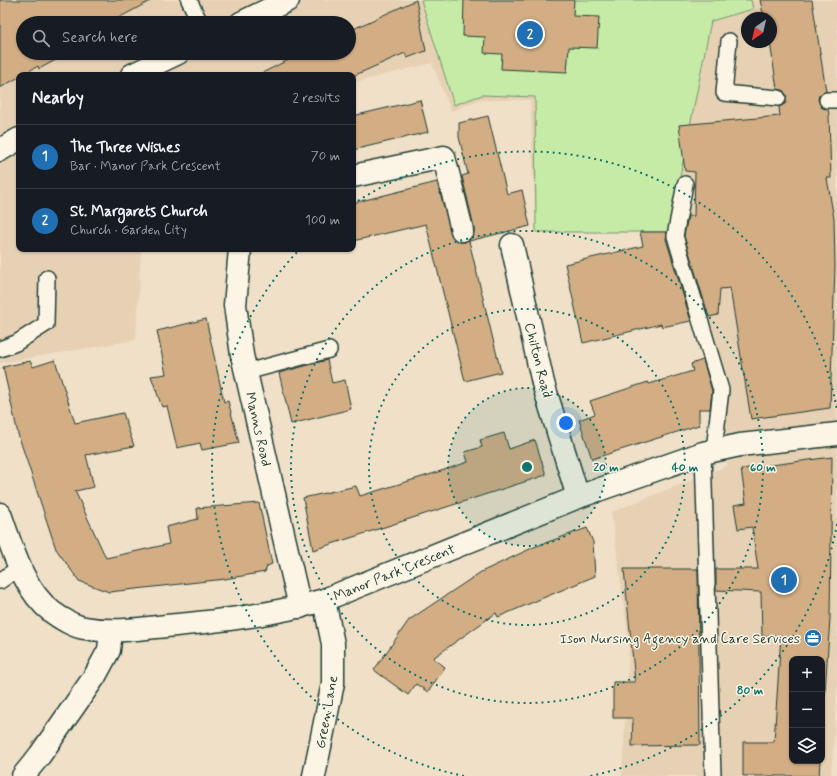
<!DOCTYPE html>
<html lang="en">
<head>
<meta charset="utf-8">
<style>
	:root { --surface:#171b24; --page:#20242c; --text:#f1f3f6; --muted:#9ea1a6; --line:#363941; --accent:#1f6fb2 }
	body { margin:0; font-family:Mynerve,sans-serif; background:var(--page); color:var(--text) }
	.controls { position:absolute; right:12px; bottom:12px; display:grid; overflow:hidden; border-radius:8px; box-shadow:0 1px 3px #0004 }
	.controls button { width:36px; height:36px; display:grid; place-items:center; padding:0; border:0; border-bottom:1px solid var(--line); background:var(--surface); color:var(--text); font:20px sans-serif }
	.compass { position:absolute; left:741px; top:12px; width:36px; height:36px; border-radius:50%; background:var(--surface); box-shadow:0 1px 3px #0004; rotate:214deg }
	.you { position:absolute; left:566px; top:423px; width:14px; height:14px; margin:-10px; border:3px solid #fff; border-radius:50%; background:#1a73e8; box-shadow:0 0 0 6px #1a73e833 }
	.badge { display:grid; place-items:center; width:26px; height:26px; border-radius:50%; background:var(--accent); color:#fff; font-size:13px; font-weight:700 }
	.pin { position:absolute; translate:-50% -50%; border:2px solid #fff; box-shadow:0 1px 4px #0006 }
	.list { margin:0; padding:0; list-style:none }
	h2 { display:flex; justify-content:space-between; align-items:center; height:52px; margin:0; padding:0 16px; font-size:17px }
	h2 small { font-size:13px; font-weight:400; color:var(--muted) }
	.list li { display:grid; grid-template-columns:26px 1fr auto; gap:12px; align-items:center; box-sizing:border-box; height:64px; padding:0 16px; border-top:1px solid var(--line) }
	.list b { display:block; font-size:15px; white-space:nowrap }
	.list p { margin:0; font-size:13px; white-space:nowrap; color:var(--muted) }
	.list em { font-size:13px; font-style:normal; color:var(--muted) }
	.icon { flex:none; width:22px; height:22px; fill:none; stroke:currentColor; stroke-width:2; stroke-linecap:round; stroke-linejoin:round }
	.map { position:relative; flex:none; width:837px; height:776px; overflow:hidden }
	.search { position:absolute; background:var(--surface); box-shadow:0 1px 3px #0004; left:16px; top:16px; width:340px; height:44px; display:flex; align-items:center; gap:10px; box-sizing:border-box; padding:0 14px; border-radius:22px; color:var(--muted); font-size:15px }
	.panel { position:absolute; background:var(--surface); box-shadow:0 1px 3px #0004; left:16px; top:72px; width:340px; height:180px; border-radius:8px }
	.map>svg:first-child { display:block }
	.built { fill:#e7d1b4; fill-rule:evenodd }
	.green { fill:#c5eba6; stroke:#72946d }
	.building { fill:#d3ae85; stroke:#1f3d34 }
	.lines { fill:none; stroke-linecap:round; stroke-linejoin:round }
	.service-casing { stroke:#1f3d34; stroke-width:18 }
	.minor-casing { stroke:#1f3d34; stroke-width:25 }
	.primary-casing { stroke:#1f3d34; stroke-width:25 }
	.service { stroke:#fcf5e5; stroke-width:15 }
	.minor { stroke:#fcf5e5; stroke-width:22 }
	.primary { stroke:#fcf5e5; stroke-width:22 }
	.ring { fill:none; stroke:#0f766e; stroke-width:2; stroke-dasharray:2 4 }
	.labels { text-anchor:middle; stroke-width:3; stroke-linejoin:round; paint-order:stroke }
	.street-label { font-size:14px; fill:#1f3d34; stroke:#fcf5e5 }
	.poi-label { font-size:14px; fill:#1f3d34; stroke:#fcf5e5; text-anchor:end }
	.centre { fill:#0f766e; stroke:#fcf5e5; stroke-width:2 }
	.ring-label { font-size:12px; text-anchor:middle; font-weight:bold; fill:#0f766e; stroke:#fcf5e5; stroke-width:3; stroke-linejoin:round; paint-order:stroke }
</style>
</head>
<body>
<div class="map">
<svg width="837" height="776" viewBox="0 0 837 776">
	<rect width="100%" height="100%" fill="#f0e0c8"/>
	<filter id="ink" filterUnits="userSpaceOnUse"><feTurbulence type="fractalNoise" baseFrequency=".025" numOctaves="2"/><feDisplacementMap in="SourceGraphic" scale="8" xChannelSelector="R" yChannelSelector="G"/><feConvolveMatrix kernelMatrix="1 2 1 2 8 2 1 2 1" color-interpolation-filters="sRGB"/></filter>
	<g filter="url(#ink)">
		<path class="built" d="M0 0H837V688L831 776H622L629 644 611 512 727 466 713 389 669 232H536L530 100H479L451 111 432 63 353 83V75H19V249H141L136 340 0 363ZM747 18H771V42H747ZM23 23H349V53H23ZM792 659H822V761H792Z"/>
		<path class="green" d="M421 0H751L753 9 711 21 669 232H536L535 97 482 95 454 105Z"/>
		<g class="building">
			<path d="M0 0H152L109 23H23V53H61L63 56 39 69 38 66 22 75H19V77L0 88Z"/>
			<path d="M416 0 426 51 407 58 405 53 353 76 258 75 302 53H349V31Z"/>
			<path d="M464 0H574L573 16 599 17 597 48 569 47 567 72 501 69 502 54 484 53 485 37 463 36Z"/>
			<path d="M760 0H812L826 91 819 95 818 100 822 108 828 109 829 115 831 178H827L834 219 835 267 830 408 751 419 730 288 720 289 718 315 709 317 684 236 688 216H694L695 172 685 171 679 125 780 116 779 107 786 103V95L783 90 777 89 770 42 771 18H764Z"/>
			<path d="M420 100 428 132 353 150V116Z"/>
			<path d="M488 116 507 194 522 190 530 226 469 241 501 372 465 381 426 224 353 241V203L437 182 453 238 459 242H465L470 239 474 234V227L462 176 468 174 459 137V123Z"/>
			<path d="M640 232H667L666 239 691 321 662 327 661 324 583 343 565 264 643 246Z"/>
			<path d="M206 319 224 402 228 401 239 443 202 450 200 443 177 448 167 406 162 407 151 376 166 374 157 331Z"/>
			<path d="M55 360 75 423 123 413 134 446 86 455 94 487 75 491 106 558 169 544 166 527 198 519 197 508 259 503 272 564 267 566 265 572 225 579 109 592 79 581 56 549 18 434 3 367 30 361 33 367Z"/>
			<path d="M327 360 332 383 345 380 351 409 291 424 279 373Z"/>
			<path d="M703 360 712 391 710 409H699V425L592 459 579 420 595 414 590 401 648 382 649 384 693 371 691 364Z"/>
			<path d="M504 433 509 449 535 440 546 475 313 550 303 498 356 486 360 496 435 473 468 462 465 452 482 447 480 440Z"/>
			<path d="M832 457 830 618 822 736V659H792V761H820L819 776H743V742H774L781 635 762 636 761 592 716 590V569H758L752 527 738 529 734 505 746 503 741 469Z"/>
			<path d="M587 528 593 542 595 576 498 617 496 613 433 658 445 667 428 692 416 684 408 695 374 670 409 620 481 572 534 547Z"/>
			<path d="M624 569H698L700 745 632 746 633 718H613V682H635Z"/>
		</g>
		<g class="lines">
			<defs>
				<g id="service">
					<path d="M189 0 200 23"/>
					<path d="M729 41 724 93 778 98"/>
					<path d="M827 100H837"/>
					<path d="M685 184 675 236 721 390 714 450"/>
					<path d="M0 349 16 343 46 324 47 278"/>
					<path d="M246 372 329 350"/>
					<path d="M703 453 713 776"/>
					<path d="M0 581 20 567"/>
				</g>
				<g id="minor">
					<path d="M353 176 444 157 462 230"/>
					<path d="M512 245 543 383 578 497"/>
					<path d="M240 249 235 305 242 355 300 607"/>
					<path d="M0 514C12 547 23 590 52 612 60 618 75 627 85 628 112 633 139 629 166 626 220 621 272 615 324 600L578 497 703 453 740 445 837 434"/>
					<path d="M23 776 40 755 95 676 109 650 111 631"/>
					<path d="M314 776 333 683V644L324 600"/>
				</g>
				<g id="primary">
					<path d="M241 23 288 0"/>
					<path d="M132 75 178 53"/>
					<path d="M0 150 19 139"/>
				</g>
			</defs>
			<use href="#service" class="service-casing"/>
			<use href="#minor" class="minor-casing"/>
			<use href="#primary" class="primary-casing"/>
			<use href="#service" class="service"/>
			<use href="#minor" class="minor"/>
			<use href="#primary" class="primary"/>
		</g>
	</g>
	<circle cx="527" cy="467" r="79" fill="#0f766e" fill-opacity=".12"/>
	<g class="ring">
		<circle cx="527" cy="467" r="79"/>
		<circle cx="527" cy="467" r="158"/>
		<circle cx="527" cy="467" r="236"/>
		<path d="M837 524A315 315 0 0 1 590 776M464 776A315 315 0 0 1 299 250M353 204A315 315 0 0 1 837 410"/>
	</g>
	<defs>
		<symbol id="office-disc" viewBox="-11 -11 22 22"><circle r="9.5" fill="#1f6fb2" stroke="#fcf5e5"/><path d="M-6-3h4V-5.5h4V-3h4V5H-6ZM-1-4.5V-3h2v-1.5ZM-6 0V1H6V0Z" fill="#fff"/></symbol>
	</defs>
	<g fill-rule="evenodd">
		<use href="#office-disc" x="803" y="628" width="20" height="20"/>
	</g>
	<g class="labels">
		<g class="street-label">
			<text transform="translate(539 360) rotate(76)" y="5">Chilton Road</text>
			<text transform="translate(259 429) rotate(77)" y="5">Manns Road</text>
			<text transform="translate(394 572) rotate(-22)" y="5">Manor Park Crescent</text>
			<text transform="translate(326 712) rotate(-80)" y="5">Green Lane</text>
		</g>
		<g class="poi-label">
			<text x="800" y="643">Ison Nursing Agency and Care Services</text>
		</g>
	</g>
	<circle cx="527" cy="467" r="6" class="centre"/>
	<g class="ring-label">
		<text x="606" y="471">20 m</text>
		<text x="685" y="471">40 m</text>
		<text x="763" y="471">60 m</text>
		<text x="750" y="694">80 m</text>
	</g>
</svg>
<div class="controls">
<button>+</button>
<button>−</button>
<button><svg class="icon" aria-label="layers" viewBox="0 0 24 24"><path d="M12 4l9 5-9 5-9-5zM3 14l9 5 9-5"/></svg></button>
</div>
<svg class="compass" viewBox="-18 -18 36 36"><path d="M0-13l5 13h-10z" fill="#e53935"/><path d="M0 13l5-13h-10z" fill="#9ea1a6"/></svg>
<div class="you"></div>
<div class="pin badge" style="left:784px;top:580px">1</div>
<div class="pin badge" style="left:530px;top:34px">2</div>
<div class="search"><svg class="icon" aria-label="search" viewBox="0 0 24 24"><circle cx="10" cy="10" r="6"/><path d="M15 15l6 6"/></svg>Search here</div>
<section class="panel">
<h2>Nearby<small>2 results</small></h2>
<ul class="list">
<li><span class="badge">1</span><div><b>The Three Wishes</b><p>Bar · Manor Park Crescent</p></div><em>70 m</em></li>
<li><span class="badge">2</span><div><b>St. Margarets Church</b><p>Church · Garden City</p></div><em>100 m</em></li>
</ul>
</section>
</div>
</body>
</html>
